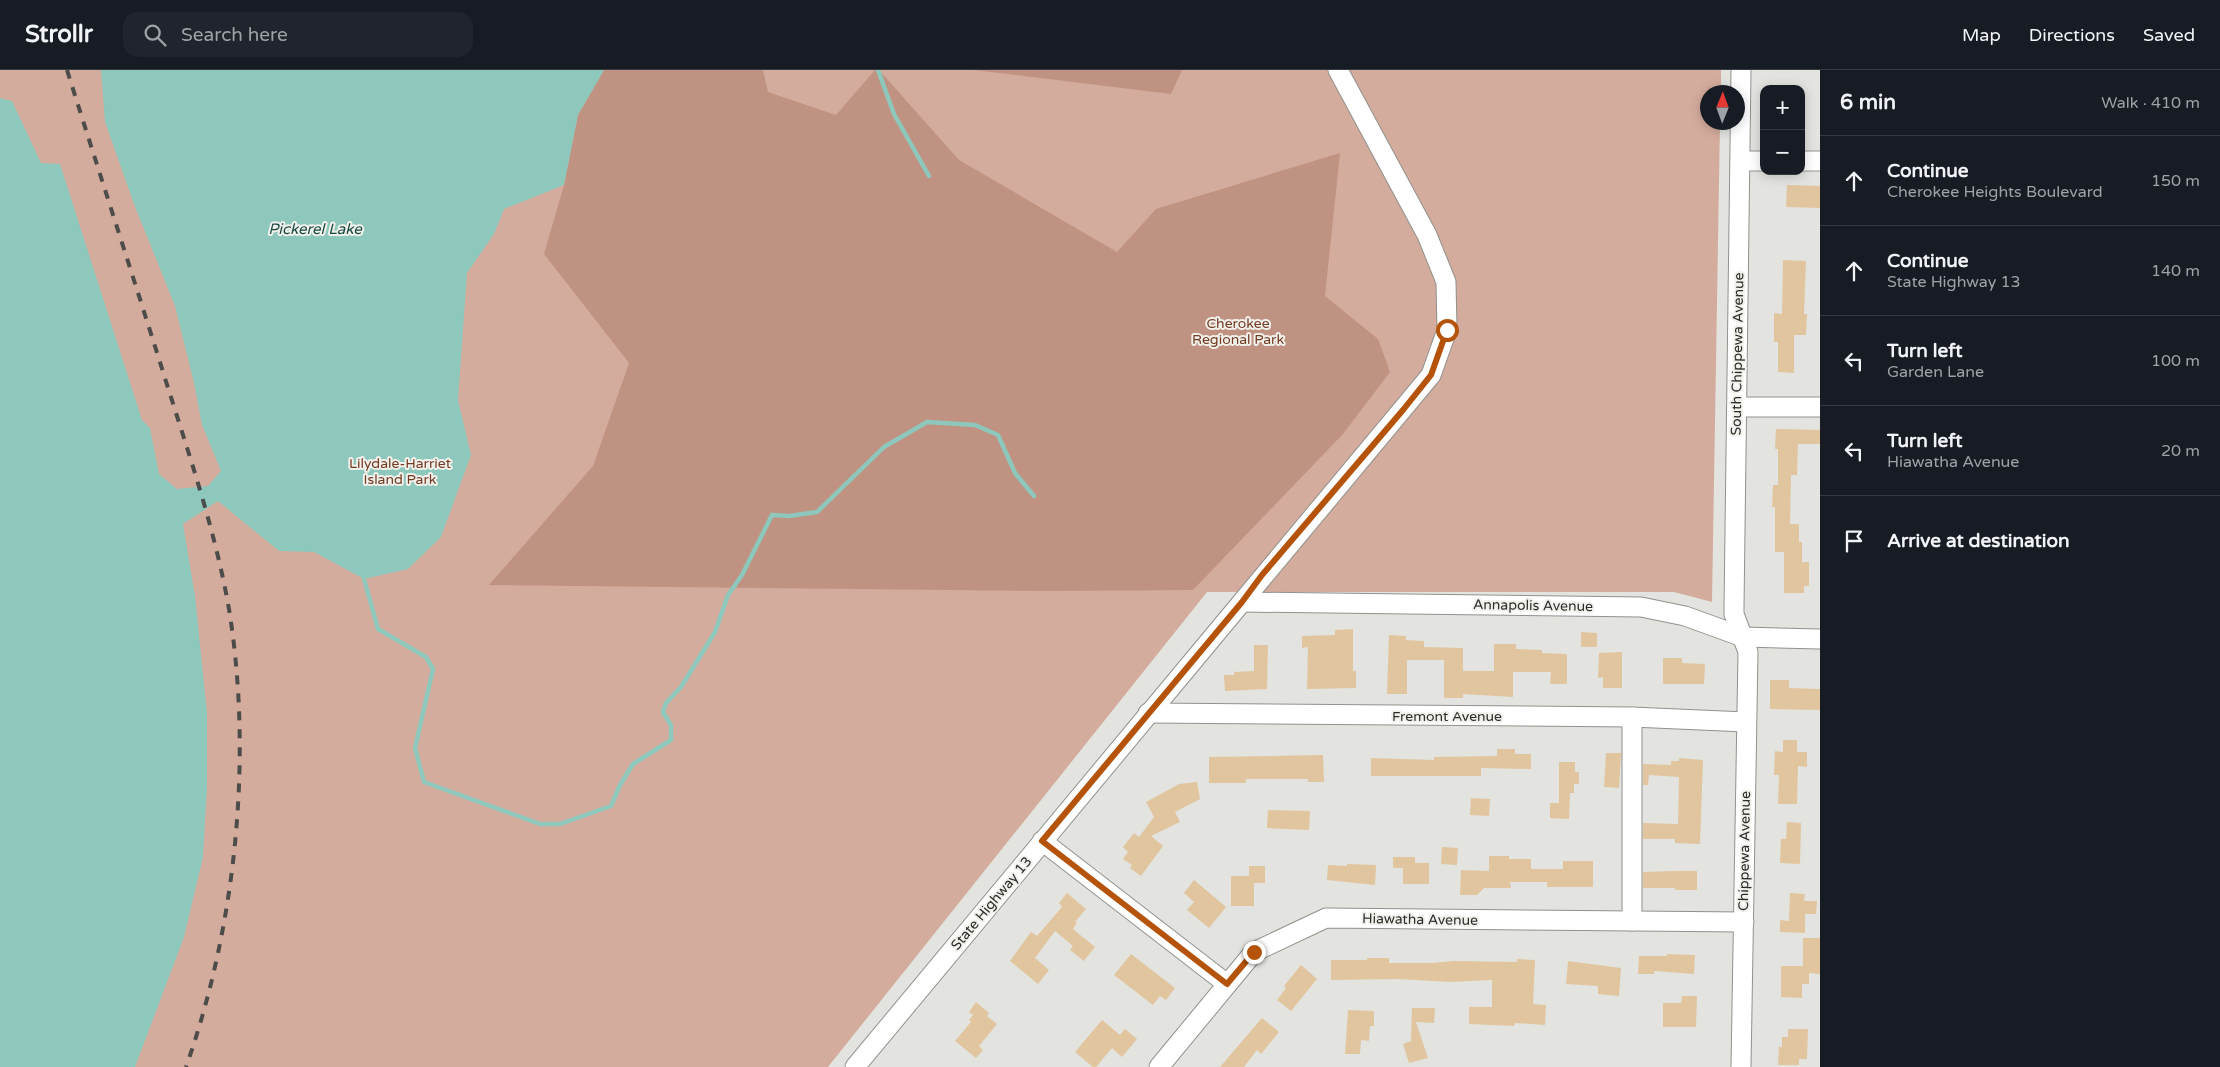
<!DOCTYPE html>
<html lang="en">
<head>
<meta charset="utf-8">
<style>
	:root { --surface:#171b24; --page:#20242c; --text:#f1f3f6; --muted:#9ea1a6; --line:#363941 }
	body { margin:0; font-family:"Varela Round",sans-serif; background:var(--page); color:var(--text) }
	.controls { position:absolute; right:15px; top:15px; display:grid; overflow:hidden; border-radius:10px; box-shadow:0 2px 12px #0003 }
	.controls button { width:45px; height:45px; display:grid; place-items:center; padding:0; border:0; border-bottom:1px solid var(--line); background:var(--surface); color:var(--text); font:25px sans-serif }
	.compass { position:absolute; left:1700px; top:15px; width:45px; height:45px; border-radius:50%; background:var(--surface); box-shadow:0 2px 12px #0003; rotate:1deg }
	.stop { position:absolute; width:15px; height:15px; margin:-11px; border:4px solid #b45309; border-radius:50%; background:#fff }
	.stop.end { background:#b45309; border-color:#fff; box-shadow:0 1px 5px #0008 }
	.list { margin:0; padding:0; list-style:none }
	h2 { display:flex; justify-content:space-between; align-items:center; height:65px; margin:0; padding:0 20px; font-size:21px }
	h2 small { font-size:16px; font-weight:400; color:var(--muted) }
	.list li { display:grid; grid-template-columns:32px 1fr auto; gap:15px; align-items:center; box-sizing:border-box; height:90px; padding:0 20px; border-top:1px solid var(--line) }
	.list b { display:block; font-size:19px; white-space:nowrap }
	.list p { margin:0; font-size:16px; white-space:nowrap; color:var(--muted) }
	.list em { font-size:16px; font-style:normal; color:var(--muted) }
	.icon { flex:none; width:28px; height:28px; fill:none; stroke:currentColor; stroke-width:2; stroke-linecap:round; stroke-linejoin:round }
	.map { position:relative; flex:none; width:1820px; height:997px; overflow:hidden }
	header { display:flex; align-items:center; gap:30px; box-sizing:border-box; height:70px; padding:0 25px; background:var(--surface); border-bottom:1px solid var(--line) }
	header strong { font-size:24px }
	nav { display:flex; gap:28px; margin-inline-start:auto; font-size:18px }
	.search { width:350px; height:45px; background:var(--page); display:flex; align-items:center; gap:12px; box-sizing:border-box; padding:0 18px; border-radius:15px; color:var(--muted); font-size:19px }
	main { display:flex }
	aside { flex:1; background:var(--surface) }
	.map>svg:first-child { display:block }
	.green { fill:#d4ac9d }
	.forest { fill:#c09281 }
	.water { fill:#8ec7bb }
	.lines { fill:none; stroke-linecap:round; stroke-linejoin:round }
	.stream { stroke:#8ec7bb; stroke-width:4.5 }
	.building { fill:#e1c59e }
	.minor-casing { stroke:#91918d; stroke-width:21 }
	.minor { stroke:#fff; stroke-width:19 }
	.rail { stroke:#4c4c4a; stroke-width:4; stroke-dasharray:9 9; stroke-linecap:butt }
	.route { stroke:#b45309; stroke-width:6 }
	.labels { text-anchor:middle; stroke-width:4; stroke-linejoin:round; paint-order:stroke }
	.park-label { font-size:14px; fill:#753a22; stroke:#f1f1ec }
	.street-label { font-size:14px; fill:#2d2d2b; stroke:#f1f1ec }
	.water-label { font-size:15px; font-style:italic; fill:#184941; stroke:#f1f1ec }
</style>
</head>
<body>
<header>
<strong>Strollr</strong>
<div class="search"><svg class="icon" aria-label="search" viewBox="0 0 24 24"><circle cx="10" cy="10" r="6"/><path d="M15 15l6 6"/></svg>Search here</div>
<nav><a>Map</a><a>Directions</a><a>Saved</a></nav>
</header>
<main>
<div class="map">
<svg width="1820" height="997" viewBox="0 0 1820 997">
	<rect width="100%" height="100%" fill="#e3e4df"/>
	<path class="green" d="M0 0H1721V22H1708V52L1720 53 1712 532 1674 522H1207L828 997H0Z"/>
	<g class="forest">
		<path d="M604 0H763L768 22 836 45 875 0H879L959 90 1117 182 1156 139 1340 83 1325 226 1378 269 1390 302 1343 364 1193 520 1047 521 489 515 593 396 629 293 544 184 564 115 578 45Z"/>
		<path d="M974 0H1182L1171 24Z"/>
	</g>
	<path class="water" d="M101 0H604L578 45 564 115 504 139 494 164 467 203 458 330 471 385 441 467 408 499 364 509 314 482 279 481 218 431 183 454 195 526 207 643V717L203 787 184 867 135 997H0V28L12 31 41 93 60 94 142 350 150 358 159 404 177 419 208 416 221 401 202 355 194 313 175 236 134 134 105 52Z"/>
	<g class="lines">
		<g class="stream">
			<path d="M878 0 894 44 929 106"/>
			<path d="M364 509 378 559 426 587 433 599 415 678 424 712 540 754H560L611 736 620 715 633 694 671 670V655L663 642 666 633 681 617 715 562 728 525 742 505 772 445 789 446 817 442 884 377 927 352 975 355 998 365 1015 403 1034 426"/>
		</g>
	</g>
	<g class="building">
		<path d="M1787 115 1820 116V138L1786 137Z"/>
		<path d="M1783 190 1806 191 1804 244H1807L1806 265H1794V303L1778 302V272H1774V243L1782 244Z"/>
		<path d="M1776 359 1820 360V374H1798L1797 405H1791L1790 454H1799V472H1802V492H1809V516H1804V523H1784V482H1775V437H1772L1773 415H1778V379H1775Z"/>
		<path d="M1353 559V601H1356V618L1307 619 1308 577 1302 578V566L1335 565V560Z"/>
		<path d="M1581 562 1597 563V577H1581Z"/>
		<path d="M1389 565 1406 566V570L1424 571V577L1463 578V601H1494V574H1516V579L1542 580V583L1567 584V614H1550L1551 602H1513V627L1463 624V628H1444V590H1407V624H1387Z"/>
		<path d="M1254 575H1268L1267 619 1225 621 1224 605H1234V602L1254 601Z"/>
		<path d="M1622 582V618H1603V607L1598 608 1599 583Z"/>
		<path d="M1663 588H1682V593L1705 594 1704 614H1663Z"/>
		<path d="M1770 610H1789V618L1820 619V640L1770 639Z"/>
		<path d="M1783 670H1797V682H1807V697L1798 696 1797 734H1778L1779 705H1774L1775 681 1783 682Z"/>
		<path d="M1497 679H1515V684H1531V699L1481 698V706H1371V688L1434 690V687L1497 686Z"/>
		<path d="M1606 683H1621L1619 718 1604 717Z"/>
		<path d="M1323 685 1324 712H1308V709H1246V713H1209V687Z"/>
		<path d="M1679 688 1703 690 1700 774 1675 773V769H1643V753L1678 754 1679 707 1649 705 1648 715H1643V694L1671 695V691H1679Z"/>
		<path d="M1559 692H1575V702H1579V714H1574V723H1570L1569 749 1550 748V733H1559Z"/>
		<path d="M1197 712 1200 729 1175 742 1180 752 1151 766 1163 776 1141 806 1130 798 1132 795 1123 789 1128 782 1123 777 1134 763 1139 767 1154 747 1146 732 1179 714Z"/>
		<path d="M1471 728 1490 729 1489 746 1470 745Z"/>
		<path d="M1268 740 1310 741 1309 760 1267 758Z"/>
		<path d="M1787 752 1801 753 1800 794 1780 793 1781 769H1786Z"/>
		<path d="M1442 777 1458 778 1457 795 1441 794Z"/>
		<path d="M1489 786H1509V789H1531V799H1563V791H1593V817H1547V812H1510L1511 818H1484L1477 825H1460L1461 800 1489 801Z"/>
		<path d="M1393 787H1415V793H1429V814H1403V798H1393Z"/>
		<path d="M1347 794 1376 795 1375 815 1327 810 1328 795 1347 796Z"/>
		<path d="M1249 796H1265V813H1254V836H1231V806H1249Z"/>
		<path d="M1675 801H1697V820H1675V818H1643V802Z"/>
		<path d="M1194 810 1226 837 1209 858 1187 840 1194 832 1184 823Z"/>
		<path d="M1067 823 1086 839 1075 852 1077 853 1073 859 1095 877 1084 891 1070 880 1073 876 1055 861 1035 888 1049 900 1038 914 1010 891 1031 862 1037 866 1062 837 1059 833Z"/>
		<path d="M1790 823 1805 824 1804 831H1817L1816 844H1805V863L1780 862V850L1789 851Z"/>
		<path d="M1803 868H1820V904L1809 903V914H1802V928L1781 927V896H1803Z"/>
		<path d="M1131 884 1175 918 1166 930 1160 926 1153 935 1114 905Z"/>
		<path d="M1667 884 1695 885 1694 904 1654 901V904H1638L1639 886H1667Z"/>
		<path d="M1367 888H1389V893H1432L1454 891 1517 892V889L1535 890 1533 934 1546 935 1545 955 1515 953 1514 956 1469 954V937H1492V910L1450 912 1398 909 1331 910V890H1367Z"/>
		<path d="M1568 891 1621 898 1619 926 1598 924V916L1566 914Z"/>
		<path d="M1301 895 1317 909 1291 941 1277 930 1286 918 1284 916Z"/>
		<path d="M1682 926H1697L1696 957H1663V933H1681Z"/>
		<path d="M976 932 989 943 987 946 997 954 979 976 983 980 976 988 955 971 971 952 969 950 973 945 969 942Z"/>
		<path d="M1412 938H1435L1434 953 1416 952 1428 988 1409 993 1403 974 1411 971Z"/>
		<path d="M1348 940 1374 941V956H1370L1369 971 1361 970 1360 984H1345Z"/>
		<path d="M1262 948 1279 962 1261 984 1257 980 1244 997H1220Z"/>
		<path d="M1102 950 1120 965 1125 959 1137 969 1122 987 1112 978 1096 997H1093L1075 982Z"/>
		<path d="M1788 959H1808L1807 989H1799V995H1778L1779 977H1782V967H1788Z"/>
	</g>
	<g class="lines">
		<defs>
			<g id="minor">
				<path d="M1740 91H1764"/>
				<path d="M1801 91H1820"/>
				<path d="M1737 337H1820"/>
				<path d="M1242 532 1641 537 1685 546 1743 567 1820 569"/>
				<path d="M1148 643 1632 647 1746 652"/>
				<path d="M1632 647V851"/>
				<path d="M1042 771 1227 914"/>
				<path d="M855 997 1431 305 1447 260 1446 212 1427 165 1338 0"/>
				<path d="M1159 997 1254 882 1326 848 1744 852"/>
				<path d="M1741 997 1748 582 1734 544V537L1741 0"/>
			</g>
		</defs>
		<use href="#minor" class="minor-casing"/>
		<use href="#minor" class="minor"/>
		<path class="rail" d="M67 0C99 102 132 203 164 305 188 382 215 459 229 539 253 687 236 856 186 997"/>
	</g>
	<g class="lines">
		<path class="route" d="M1254 882 1227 914 1042 771 1242 532 1262 505 1403 340 1431 305 1447 260"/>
	</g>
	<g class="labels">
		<g class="park-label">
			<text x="1238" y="258">Cherokee<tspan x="1238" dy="16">Regional Park</tspan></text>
			<text x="400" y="398">Lilydale-Harriet<tspan x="400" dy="16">Island Park</tspan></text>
		</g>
		<g class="street-label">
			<text transform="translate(1737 284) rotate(-89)" y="5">South Chippewa Avenue</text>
			<text transform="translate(1533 535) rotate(1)" y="5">Annapolis Avenue</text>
			<text x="1447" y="651">Fremont Avenue</text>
			<text transform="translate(1744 781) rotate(-89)" y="5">Chippewa Avenue</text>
			<text transform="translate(991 833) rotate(-50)" y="5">State Highway 13</text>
			<text transform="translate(1420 849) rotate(1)" y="5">Hiawatha Avenue</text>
		</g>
		<g class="water-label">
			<text x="315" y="164">Pickerel Lake</text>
		</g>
	</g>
</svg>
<div class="controls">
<button>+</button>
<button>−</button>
</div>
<svg class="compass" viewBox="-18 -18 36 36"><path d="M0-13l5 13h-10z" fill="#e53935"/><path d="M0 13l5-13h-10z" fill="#9ea1a6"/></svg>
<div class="stop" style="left:1447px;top:260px"></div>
<div class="stop end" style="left:1254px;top:882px"></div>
</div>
<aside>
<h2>6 min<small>Walk · 410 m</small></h2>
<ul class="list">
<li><svg class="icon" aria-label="ahead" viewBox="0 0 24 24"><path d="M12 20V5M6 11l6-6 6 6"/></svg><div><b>Continue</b><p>Cherokee Heights Boulevard</p></div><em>150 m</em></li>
<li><svg class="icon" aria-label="ahead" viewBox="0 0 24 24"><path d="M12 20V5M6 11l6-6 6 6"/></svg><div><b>Continue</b><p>State Highway 13</p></div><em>140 m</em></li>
<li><svg class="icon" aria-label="left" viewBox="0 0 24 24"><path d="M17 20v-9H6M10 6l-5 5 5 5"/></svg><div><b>Turn left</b><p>Garden Lane</p></div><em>100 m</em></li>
<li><svg class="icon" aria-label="left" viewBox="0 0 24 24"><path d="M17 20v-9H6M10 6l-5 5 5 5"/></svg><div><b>Turn left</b><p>Hiawatha Avenue</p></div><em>20 m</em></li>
<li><svg class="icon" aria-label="arrive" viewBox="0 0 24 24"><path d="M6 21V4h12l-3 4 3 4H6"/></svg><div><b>Arrive at destination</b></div></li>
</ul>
</aside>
</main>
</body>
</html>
